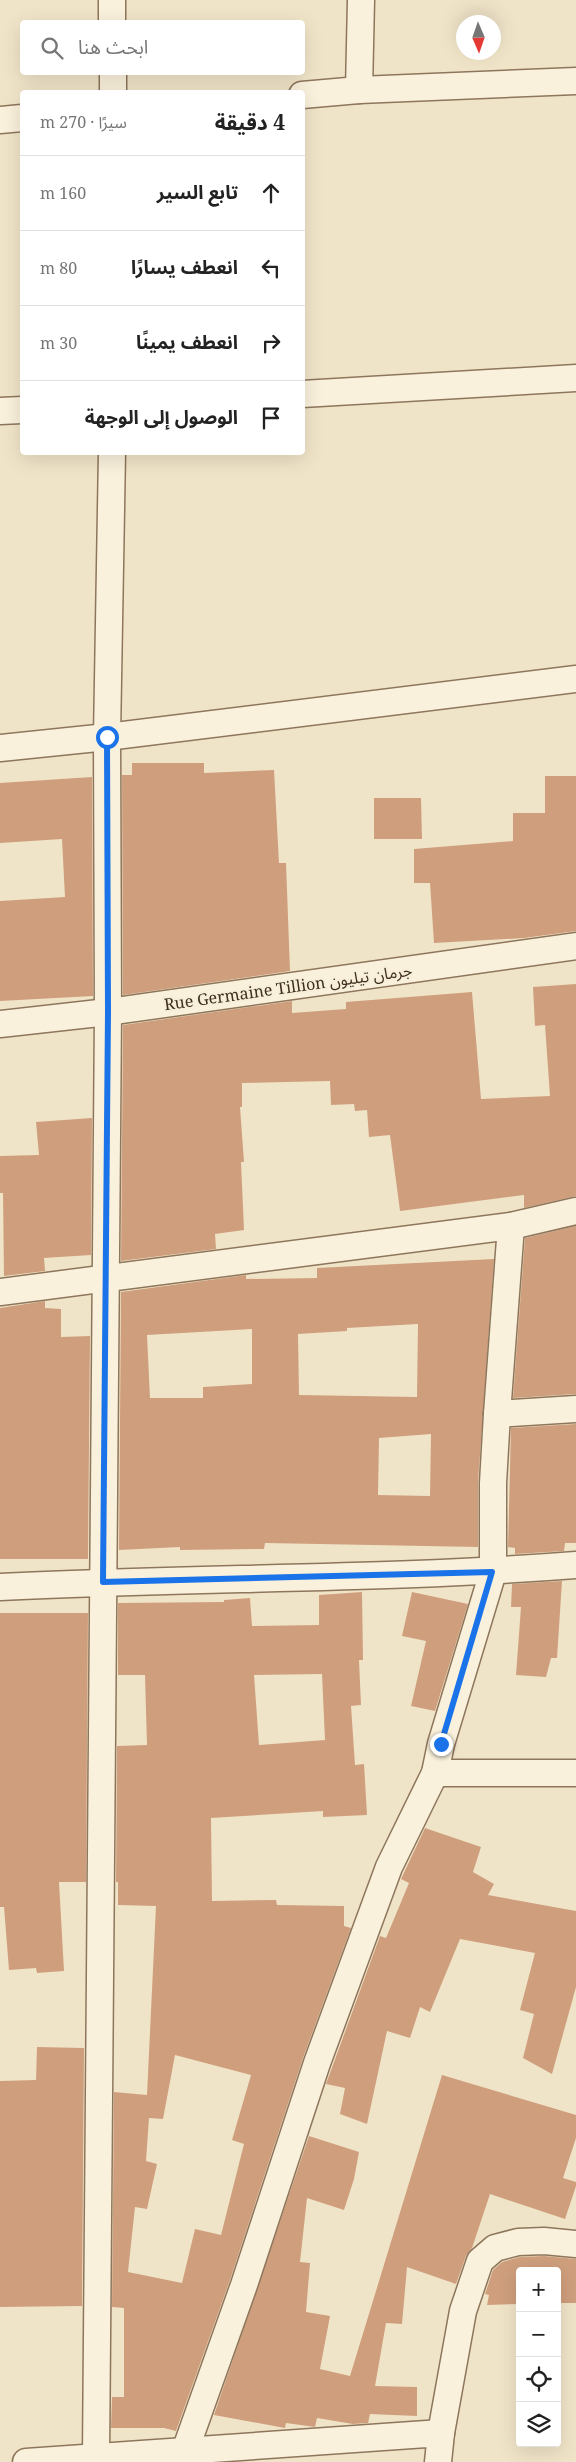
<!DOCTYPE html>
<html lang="ar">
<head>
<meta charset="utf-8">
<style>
	:root { --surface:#fff; --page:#f6f6f6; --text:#222; --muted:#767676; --line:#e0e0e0 }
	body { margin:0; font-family:"Noto Serif","Noto Sans Arabic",serif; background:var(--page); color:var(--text); direction:rtl }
	.controls { position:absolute; right:15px; bottom:15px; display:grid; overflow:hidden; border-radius:5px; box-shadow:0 5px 20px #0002 }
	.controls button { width:45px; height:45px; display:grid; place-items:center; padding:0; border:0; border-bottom:1px solid var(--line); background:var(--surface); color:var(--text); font:25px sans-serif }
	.compass { position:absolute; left:456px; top:15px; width:45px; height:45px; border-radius:50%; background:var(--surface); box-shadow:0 5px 20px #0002; rotate:178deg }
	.stop { position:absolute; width:15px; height:15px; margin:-11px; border:4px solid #1a73e8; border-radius:50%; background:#fff }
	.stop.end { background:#1a73e8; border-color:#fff; box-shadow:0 1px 5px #0008 }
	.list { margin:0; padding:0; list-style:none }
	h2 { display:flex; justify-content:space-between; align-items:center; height:65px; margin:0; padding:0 20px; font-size:21px }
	h2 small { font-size:16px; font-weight:400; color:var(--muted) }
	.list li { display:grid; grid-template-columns:32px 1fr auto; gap:15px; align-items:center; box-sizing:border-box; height:75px; padding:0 20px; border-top:1px solid var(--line) }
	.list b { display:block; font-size:19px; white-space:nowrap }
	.list em { font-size:16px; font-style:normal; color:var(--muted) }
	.icon { flex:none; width:28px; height:28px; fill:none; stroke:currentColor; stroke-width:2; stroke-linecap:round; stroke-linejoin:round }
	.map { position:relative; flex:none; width:576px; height:2462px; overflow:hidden; direction:ltr }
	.search { position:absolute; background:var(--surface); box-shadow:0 5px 20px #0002; left:20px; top:20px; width:285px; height:55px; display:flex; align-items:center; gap:12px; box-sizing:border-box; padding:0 18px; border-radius:5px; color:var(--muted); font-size:19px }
	.panel { position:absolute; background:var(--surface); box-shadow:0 5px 20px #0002; left:20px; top:90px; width:285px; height:365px; border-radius:5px; direction:rtl }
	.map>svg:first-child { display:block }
	.building { fill:#cf9f7d; fill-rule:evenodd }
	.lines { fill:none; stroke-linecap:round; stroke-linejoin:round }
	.street-casing { stroke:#8d765c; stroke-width:29 }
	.street { stroke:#faf1dc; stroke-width:26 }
	.route { stroke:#1a73e8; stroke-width:6 }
	.labels { text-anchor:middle; stroke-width:4; stroke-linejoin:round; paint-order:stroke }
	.street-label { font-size:16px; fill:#3d2e20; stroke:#f7eed8 }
</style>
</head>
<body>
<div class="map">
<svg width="576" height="2462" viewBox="0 0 576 2462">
	<rect width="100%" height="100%" fill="#f0e4c8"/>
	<g class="building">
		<path d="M132 763H204V773L274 770 279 863H286L290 971 123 995 122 775H132Z"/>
		<path d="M545 776H576V931L524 938 434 943 430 883H414V849L513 841V813H545Z"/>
		<path d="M92 777 93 996 0 1001V901L65 897 62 839 0 843V783Z"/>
		<path d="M374 798H421L422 839H374Z"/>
		<path d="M576 984V1196L524 1208V1195L400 1211 390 1135 369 1137 367 1110 355 1111 354 1104 331 1105 330 1081 242 1083V1107H240L244 1162H241L244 1230 215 1234 216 1249 121 1261 123 1025 292 1001V1013L346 1009V1002L472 992 481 1099 550 1096 545 1025 535 1026 533 987Z"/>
		<path d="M92 1118 91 1255 44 1258 45 1271 4 1276 3 1193H0V1156L39 1155 36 1122Z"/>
		<path d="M576 1226V1394L513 1398 525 1238Z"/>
		<path d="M494 1259 478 1482V1547L265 1543 264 1549 180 1550V1547L119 1550 121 1292 246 1275V1279L317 1278V1268ZM418 1324 417 1397 299 1395 298 1334 347 1331V1328ZM252 1329V1384L203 1387V1398H150L147 1335ZM431 1434 430 1496 378 1495 379 1438Z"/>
		<path d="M45 1301V1308L61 1309V1337L90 1336 88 1559H0V1308Z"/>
		<path d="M576 1424V1543H565L564 1551 515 1554V1548L508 1547 511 1428Z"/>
		<path d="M562 1581 557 1658H551L546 1677 516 1675 521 1607H511L512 1584Z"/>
		<path d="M362 1592 363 1660H359L361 1705 351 1706 355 1765 364 1764 367 1815 323 1817V1811L211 1818 212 1901 276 1900 277 1905 344 1906V1926L351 1928 303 2058 230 2280 176 2431 164 2428H111L112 2397H124V2308L112 2307 114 2092 147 2095 156 1906 118 1905V1882H116L117 1746 147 1745 145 1675H118V1603L224 1602V1600L250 1598 252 1626 319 1625V1595ZM322 1674 325 1740 259 1745 254 1675ZM175 2055 251 2075 232 2140 244 2144 221 2235 195 2229 182 2283 128 2272 135 2207 147 2209 157 2164 146 2161 149 2118 163 2119Z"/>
		<path d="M412 1592 468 1604 435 1711 411 1706 426 1641 402 1636Z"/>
		<path d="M0 1613H88L86 1882H59L64 1971 37 1973 36 1968 9 1970 4 1907H0Z"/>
		<path d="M425 1828 481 1847 473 1872 494 1884 488 1895 576 1911V1987L552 2074 523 2058 534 2014 520 2010 535 1953 460 1939 430 2012 420 2007 410 2038 387 2031 367 2124 340 2114 345 2088 326 2084 380 1936 386 1938 409 1883 401 1879Z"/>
		<path d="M37 2047 84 2048 82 2306 0 2307V2081L36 2080Z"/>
		<path d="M442 2075 576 2115V2138L563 2178 576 2182V2186L565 2219 490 2194 472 2248 466 2256 456 2284 407 2267 402 2324 386 2323 375 2386 417 2387V2416L370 2414 368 2423 353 2424 317 2418 315 2427 286 2423 285 2428 214 2415 309 2136 359 2152 354 2179 344 2210 307 2198 300 2262 310 2263 306 2312 330 2316 320 2369 350 2376Z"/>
		<path d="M544 2256 576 2259V2303H557V2271H520V2304L487 2305 489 2295 485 2294 493 2270 502 2262 520 2257Z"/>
	</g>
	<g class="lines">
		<defs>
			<g id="street">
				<path d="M112 0V22"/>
				<path d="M113 72V92"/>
				<path d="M359 90 361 0"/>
				<path d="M302 95 359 90 576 81"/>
				<path d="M0 120 22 118"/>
				<path d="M302 394 576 378"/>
				<path d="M0 411 22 410"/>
				<path d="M0 748 107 737 576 679"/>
				<path d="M0 1024 108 1012 576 946"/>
				<path d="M0 1292 511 1226 576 1211"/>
				<path d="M497 1414 576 1409"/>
				<path d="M0 1587C192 1577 384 1580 576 1565"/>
				<path d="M435 1773H576"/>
				<path d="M441 2433 463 2311 480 2261 495 2248 518 2242 544 2241 576 2244"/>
				<path d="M185 2451 244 2285 317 2063 389 1867 435 1773 441 1744 493 1572V1483L497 1414 511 1226"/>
				<path d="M96 2458 108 1012 107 737 112 452"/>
				<path d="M26 2462 441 2433 438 2462"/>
			</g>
		</defs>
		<use href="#street" class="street-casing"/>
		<use href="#street" class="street"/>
	</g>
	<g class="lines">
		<path class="route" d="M107 737 108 1012 103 1582 492 1572 441 1744"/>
	</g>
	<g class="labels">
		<g class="street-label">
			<text transform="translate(288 987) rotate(-8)" y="6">Rue Germaine Tillion جرمان تيليون</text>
		</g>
	</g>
</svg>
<div class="controls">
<button>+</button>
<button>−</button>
<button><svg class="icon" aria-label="locate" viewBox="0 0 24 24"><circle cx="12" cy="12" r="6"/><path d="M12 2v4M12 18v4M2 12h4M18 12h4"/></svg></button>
<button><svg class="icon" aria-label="layers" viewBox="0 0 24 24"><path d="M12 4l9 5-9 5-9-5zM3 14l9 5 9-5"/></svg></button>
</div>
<svg class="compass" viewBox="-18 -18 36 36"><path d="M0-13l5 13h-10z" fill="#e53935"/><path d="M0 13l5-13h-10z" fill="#767676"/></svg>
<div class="stop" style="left:107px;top:737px"></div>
<div class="stop end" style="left:441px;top:1744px"></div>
<div class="search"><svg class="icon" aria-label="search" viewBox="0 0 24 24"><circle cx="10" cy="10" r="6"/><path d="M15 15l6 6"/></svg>ابحث هنا</div>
<section class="panel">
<h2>4 دقيقة<small>سيرًا · 270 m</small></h2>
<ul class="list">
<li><svg class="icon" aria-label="ahead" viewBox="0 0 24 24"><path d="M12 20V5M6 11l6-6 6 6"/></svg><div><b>تابع السير</b></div><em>160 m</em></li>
<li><svg class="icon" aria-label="left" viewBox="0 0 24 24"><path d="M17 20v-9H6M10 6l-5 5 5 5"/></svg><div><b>انعطف يسارًا</b></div><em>80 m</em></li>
<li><svg class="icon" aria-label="right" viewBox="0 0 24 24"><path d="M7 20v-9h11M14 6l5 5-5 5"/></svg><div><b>انعطف يمينًا</b></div><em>30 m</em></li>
<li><svg class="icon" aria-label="arrive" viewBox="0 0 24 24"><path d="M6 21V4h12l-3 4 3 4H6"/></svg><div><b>الوصول إلى الوجهة</b></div></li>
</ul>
</section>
</div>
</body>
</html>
